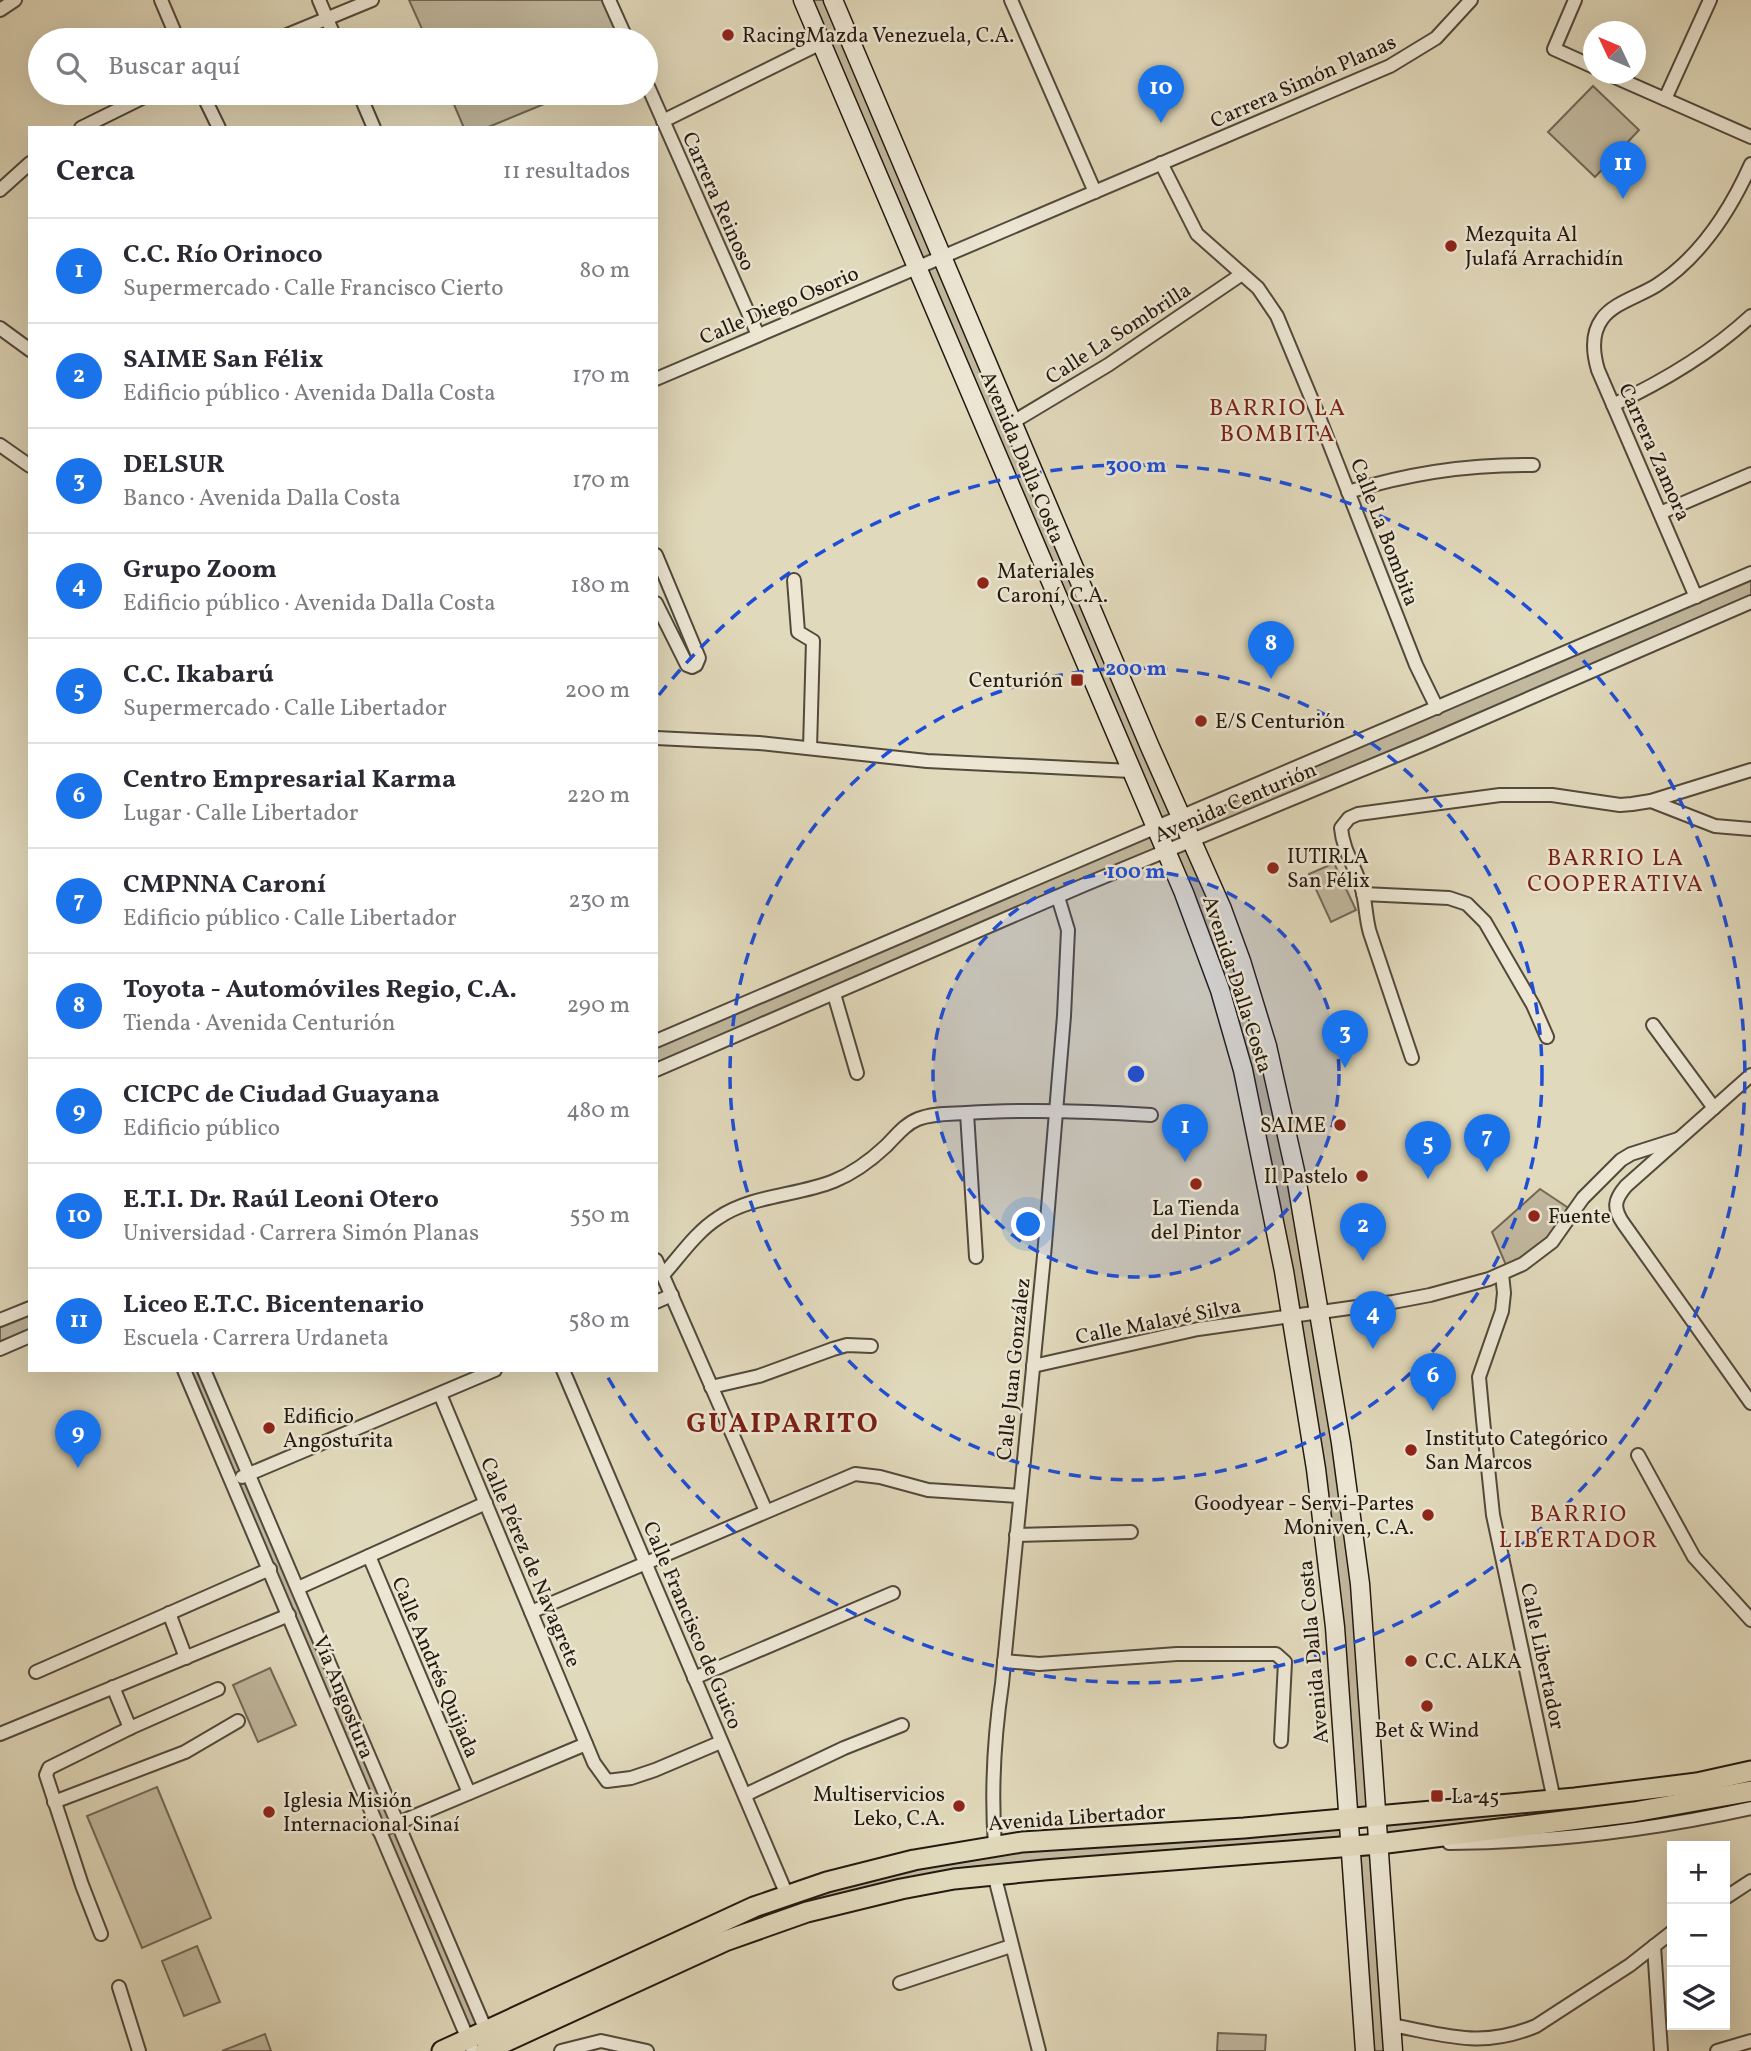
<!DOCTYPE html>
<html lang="es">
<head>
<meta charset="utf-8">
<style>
	:root { --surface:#fff; --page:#f2f2f3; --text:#2b2b33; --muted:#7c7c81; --line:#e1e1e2; --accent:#1a73e8 }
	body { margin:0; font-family:Vollkorn,serif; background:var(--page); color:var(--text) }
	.controls { position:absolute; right:21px; bottom:21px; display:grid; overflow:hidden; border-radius:0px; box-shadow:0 7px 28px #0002 }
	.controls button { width:63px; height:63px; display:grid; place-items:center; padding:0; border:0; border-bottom:2px solid var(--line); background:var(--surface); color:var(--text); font:35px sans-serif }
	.compass { position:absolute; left:1583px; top:21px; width:63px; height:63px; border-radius:50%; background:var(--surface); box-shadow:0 7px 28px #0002; rotate:314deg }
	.you { position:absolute; left:1029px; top:1225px; width:24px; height:24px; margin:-18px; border:5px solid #fff; border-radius:50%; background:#1a73e8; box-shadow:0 0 0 10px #1a73e833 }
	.badge { display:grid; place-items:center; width:46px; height:46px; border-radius:50%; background:var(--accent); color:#fff; font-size:23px; font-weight:700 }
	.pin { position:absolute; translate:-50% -58px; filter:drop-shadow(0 2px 4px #0008) }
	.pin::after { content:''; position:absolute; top:37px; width:24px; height:21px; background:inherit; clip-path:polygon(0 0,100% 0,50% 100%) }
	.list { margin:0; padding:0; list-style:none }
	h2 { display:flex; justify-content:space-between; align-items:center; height:91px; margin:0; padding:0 28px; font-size:30px }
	h2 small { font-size:23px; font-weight:400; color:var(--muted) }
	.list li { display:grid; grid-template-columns:46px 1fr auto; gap:21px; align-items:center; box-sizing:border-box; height:105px; padding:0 28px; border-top:2px solid var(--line) }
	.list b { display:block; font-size:26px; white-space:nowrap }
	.list p { margin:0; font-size:23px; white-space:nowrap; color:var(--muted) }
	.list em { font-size:23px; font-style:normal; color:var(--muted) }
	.icon { flex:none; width:38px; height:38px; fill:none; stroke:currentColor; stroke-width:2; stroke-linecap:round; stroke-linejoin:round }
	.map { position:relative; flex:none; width:1751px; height:2051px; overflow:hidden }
	.search { position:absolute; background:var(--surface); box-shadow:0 7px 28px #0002; left:28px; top:28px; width:630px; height:77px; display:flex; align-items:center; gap:18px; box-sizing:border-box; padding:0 24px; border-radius:38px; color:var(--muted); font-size:26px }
	.panel { position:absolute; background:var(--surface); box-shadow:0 7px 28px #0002; left:28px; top:126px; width:630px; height:1246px; border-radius:0px }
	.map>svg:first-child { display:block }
	.green { fill:#c1b89e; stroke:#726857; stroke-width:2; fill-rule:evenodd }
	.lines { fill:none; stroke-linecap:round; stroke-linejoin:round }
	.street-casing { stroke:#52493b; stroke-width:16 }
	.secondary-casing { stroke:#231910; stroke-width:21 }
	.primary-casing { stroke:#231910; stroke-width:23 }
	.street { stroke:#ece6d3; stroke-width:12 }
	.secondary { stroke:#ece6d3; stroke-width:18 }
	.primary { stroke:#e1d9bb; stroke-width:19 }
	.ring { fill:none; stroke:#1d4ed8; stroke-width:3.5; stroke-dasharray:12 9 }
	.poi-dot { fill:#8f2418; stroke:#ece6d3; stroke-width:2.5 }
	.labels { text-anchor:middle; stroke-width:5; stroke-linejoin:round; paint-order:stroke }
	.poi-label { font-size:21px; fill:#231910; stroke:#ece6d3; text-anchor:start }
	.street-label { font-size:21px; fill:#231910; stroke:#ece6d3 }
	.neighbourhood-label { font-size:23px; letter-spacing:2px; fill:#7a1f14; stroke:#ece6d3 }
	.district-label { font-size:28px; font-weight:bold; letter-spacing:2px; fill:#7a1f14; stroke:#ece6d3 }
	.centre { fill:#1d4ed8; stroke:#ece6d3; stroke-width:3.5 }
	.ring-label { font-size:21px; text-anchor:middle; font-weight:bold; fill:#1d4ed8; stroke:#ece6d3; stroke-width:5; stroke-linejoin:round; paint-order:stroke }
</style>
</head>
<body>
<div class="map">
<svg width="1751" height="2051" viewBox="0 0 1751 2051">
	<rect width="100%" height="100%" fill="#e1d9bb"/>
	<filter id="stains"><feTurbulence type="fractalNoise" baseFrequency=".00286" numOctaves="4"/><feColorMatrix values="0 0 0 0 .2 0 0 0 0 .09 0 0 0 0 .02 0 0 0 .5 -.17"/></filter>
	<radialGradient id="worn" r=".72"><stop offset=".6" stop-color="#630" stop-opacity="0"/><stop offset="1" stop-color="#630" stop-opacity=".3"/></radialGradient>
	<g class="green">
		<path d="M409 0H609L627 40H427Z"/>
		<path d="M803 0H833L1181 817 1751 573V602L1191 841 1257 1013 1326 1348 1377 1815 1751 1771V1808L1616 1831 1379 1844 1393 2051H1365L1350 1847 901 1889 486 2031 473 2051H442L467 2039 184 1370H204L486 2030 665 1946 914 1860 1348 1817 1331 1588 1243 1070 1166 852 656 1070V1041L1156 827ZM1181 817 1191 841 1166 851 1156 827ZM1376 1815 1379 1844 1350 1846 1348 1818Z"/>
		<path d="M1593 86 1639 130 1595 177 1548 132Z"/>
		<path d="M449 93H571L486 128H464Z"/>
		<path d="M1334 863 1356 910 1331 922 1309 874Z"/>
		<path d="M1540 1189 1573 1211 1560 1230 1508 1270 1492 1232Z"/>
		<path d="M30 1308V1336L0 1349V1320Z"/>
		<path d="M270 1668 296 1725 258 1742 233 1685Z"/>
		<path d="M157 1787 211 1918 142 1948 87 1816Z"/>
		<path d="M197 1946 220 2002 184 2016 162 1961Z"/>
		<path d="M1218 2033 1266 2035 1265 2051H1217Z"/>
		<path d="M265 2034 271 2051H222Z"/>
	</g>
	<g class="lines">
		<defs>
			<g id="street">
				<path d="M161 0 178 40"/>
				<path d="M319 0 336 40"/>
				<path d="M609 0 627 40"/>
				<path d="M1011 0 1095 192"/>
				<path d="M1575 0 1554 49 1594 67"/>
				<path d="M0 10 15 0"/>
				<path d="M275 40 372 0"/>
				<path d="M1608 74 1751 137"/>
				<path d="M646 82 758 335"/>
				<path d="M202 93 219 128"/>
				<path d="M359 93 374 128"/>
				<path d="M1665 99 1710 0"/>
				<path d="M663 121 821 43"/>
				<path d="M81 128 152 93"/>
				<path d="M1161 163 1197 234 1258 288 1277 316 1317 412 1416 665 1437 708"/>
				<path d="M0 190 30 163"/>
				<path d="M0 328 30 350"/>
				<path d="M656 379 1390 66 1436 38 1471 0"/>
				<path d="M1613 405C1664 381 1710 354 1751 316"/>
				<path d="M1013 422 1108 365 1242 274"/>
				<path d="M0 445 30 466"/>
				<path d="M1348 492C1409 473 1469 464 1533 465"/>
				<path d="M1660 513 1751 474"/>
				<path d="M656 555 699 658 696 665 692 667 687 665 656 603"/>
				<path d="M794 580 798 632 813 641 810 748"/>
				<path d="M1696 597 1598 370C1593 353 1591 334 1602 319 1613 303 1640 296 1657 285 1700 257 1730 211 1751 164"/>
				<path d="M656 738 759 743 927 761 1131 771"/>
				<path d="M1651 801 1715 826 1751 829"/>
				<path d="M1363 894 1449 898 1467 904 1485 922 1533 1005 1547 1037"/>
				<path d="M834 994 857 1073"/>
				<path d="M1653 1025 1714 1108"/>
				<path d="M656 1041 1751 573"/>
				<path d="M1412 1058 1370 933C1366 920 1366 906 1363 893 1358 871 1343 852 1341 828L1349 818 1358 814 1500 795H1552L1620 805 1632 804 1651 801 1751 770"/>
				<path d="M656 1070 1084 885 1424 744 1751 602"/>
				<path d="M1751 1075 1626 1186C1614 1200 1613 1208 1623 1223L1751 1403"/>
				<path d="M967 1113 976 1257"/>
				<path d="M656 1260 766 1511"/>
				<path d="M1502 1274 1504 1293 1502 1311 1479 1377 1483 1420 1493 1515 1554 1800"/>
				<path d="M663 1275C680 1256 696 1232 718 1218 751 1195 797 1196 834 1181 854 1173 870 1161 886 1146 896 1136 905 1124 918 1119 933 1113 950 1114 966 1113 1027 1109 1089 1111 1151 1115"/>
				<path d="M656 1302 672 1295"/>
				<path d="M0 1320 30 1308"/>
				<path d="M0 1349 30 1336"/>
				<path d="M1033 1366 1198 1329 1393 1302 1430 1295 1489 1279 1523 1264 1552 1242 1583 1198 1621 1160 1631 1154 1678 1139"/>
				<path d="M184 1370 473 2051"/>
				<path d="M204 1370 488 2035"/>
				<path d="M563 1370 787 1895"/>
				<path d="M711 1387 759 1376 833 1349 847 1345 871 1346"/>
				<path d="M440 1394 594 1763 607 1781 631 1778 655 1770 721 1742"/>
				<path d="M1638 1455 1694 1557 1751 1620"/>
				<path d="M242 1477 495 1370"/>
				<path d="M1016 1535 1131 1532"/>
				<path d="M369 1556 469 1793"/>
				<path d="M298 1588 486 1503"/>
				<path d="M531 1612 855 1474 880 1477 928 1490 1020 1496"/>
				<path d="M169 1613 186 1658"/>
				<path d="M1004 1661 1039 1664 1177 1654H1276L1285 1662 1281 1741"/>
				<path d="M36 1672 270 1569"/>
				<path d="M694 1678 893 1593"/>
				<path d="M113 1687 130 1728"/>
				<path d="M0 1734 289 1615"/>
				<path d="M745 1795 844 1748 902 1725"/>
				<path d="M54 1802 185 1752 238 1721"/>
				<path d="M379 1831 586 1744"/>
				<path d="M1449 1843C1551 1842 1652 1830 1751 1808"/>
				<path d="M995 1846C991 1791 994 1738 1002 1684L1044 1256 1064 1016 1068 930 1058 897"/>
				<path d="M994 1874 1039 2051"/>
				<path d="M1725 1898 1751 1881"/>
				<path d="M101 1934 82 1885 46 1775 49 1768 130 1728 218 1689"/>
				<path d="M1654 1946 1661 2051"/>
				<path d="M900 1983 1011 1946"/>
				<path d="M119 1987 139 2051"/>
				<path d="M1391 2025C1447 2035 1481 2049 1536 2026L1630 1965 1672 1932"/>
				<path d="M561 2051 601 2041 647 2051"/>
				<path d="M1717 2051 1751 2041"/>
			</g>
			<g id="secondary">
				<path d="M803 0 1184 893 1220 990 1243 1070 1284 1271 1316 1469 1335 1627 1365 2051"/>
				<path d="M833 0 1150 747 1222 909 1241 961 1267 1046 1295 1171 1341 1443 1360 1584 1393 2051"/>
			</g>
			<g id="primary">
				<path d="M442 2051 754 1907 827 1882 914 1860 1022 1842 1244 1828 1575 1798 1697 1783 1751 1771"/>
				<path d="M485 2051 725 1941 807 1912 901 1889 954 1879 1044 1870 1379 1844 1634 1812 1751 1791"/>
			</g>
		</defs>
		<use href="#street" class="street-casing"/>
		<use href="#secondary" class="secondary-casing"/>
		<use href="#primary" class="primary-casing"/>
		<use href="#street" class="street"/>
		<use href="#secondary" class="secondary"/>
		<use href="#primary" class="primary"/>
	</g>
	<circle cx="1136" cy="1074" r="203" fill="#1d4ed8" fill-opacity=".12"/>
	<g class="ring">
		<circle cx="1136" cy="1074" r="203"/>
		<circle cx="1136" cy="1074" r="406"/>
		<path d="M659 695A609 609 0 1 1 606 1374"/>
	</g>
	<g class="poi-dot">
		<circle cx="728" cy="35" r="7"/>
		<circle cx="1451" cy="246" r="7"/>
		<circle cx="983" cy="583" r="7"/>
		<rect x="1070" y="673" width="14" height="14" rx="3.5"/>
		<circle cx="1201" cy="721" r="7"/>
		<circle cx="1273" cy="868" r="7"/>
		<circle cx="1340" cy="1125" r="7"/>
		<circle cx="1362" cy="1176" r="7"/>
		<circle cx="1196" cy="1184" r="7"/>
		<circle cx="1534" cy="1216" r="7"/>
		<circle cx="269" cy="1428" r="7"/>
		<circle cx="1411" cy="1450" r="7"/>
		<circle cx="1428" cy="1515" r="7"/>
		<circle cx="1411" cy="1661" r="7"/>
		<circle cx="1427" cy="1706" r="7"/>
		<rect x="1430" y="1789" width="14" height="14" rx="3.5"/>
		<circle cx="959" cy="1806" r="7"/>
		<circle cx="269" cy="1812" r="7"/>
	</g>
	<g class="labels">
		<g class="poi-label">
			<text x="742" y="42">RacingMazda Venezuela, C.A.</text>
			<text x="1465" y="241">Mezquita Al<tspan x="1465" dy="24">Julafá Arrachidín</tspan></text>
			<text x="997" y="578">Materiales<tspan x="997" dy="24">Caroní, C.A.</tspan></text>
			<text x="1063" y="687" text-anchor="end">Centurión</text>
			<text x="1215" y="728">E/S Centurión</text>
			<text x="1287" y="863">IUTIRLA<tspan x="1287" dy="24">San Félix</tspan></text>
			<text x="1326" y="1132" text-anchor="end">SAIME</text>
			<text x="1348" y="1183" text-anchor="end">Il Pastelo</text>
			<text x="1196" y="1215" text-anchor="middle">La Tienda<tspan x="1196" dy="24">del Pintor</tspan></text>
			<text x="1548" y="1223">Fuente</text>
			<text x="283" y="1423">Edificio<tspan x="283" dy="24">Angosturita</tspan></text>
			<text x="1425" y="1445">Instituto Categórico<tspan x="1425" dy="24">San Marcos</tspan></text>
			<text x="1414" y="1510" text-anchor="end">Goodyear - Servi-Partes<tspan x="1414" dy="24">Moniven, C.A.</tspan></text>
			<text x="1425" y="1668">C.C. ALKA</text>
			<text x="1427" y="1737" text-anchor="middle">Bet &amp; Wind</text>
			<text x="945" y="1801" text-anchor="end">Multiservicios<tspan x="945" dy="24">Leko, C.A.</tspan></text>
			<text x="1451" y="1803">La 45</text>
			<text x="283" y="1807">Iglesia Misión<tspan x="283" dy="24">Internacional Sinaí</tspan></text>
		</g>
		<g class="street-label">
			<text transform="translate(1303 81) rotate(-24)" y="7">Carrera Simón Planas</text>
			<text transform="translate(719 201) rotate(66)" y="7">Carrera Reinoso</text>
			<text transform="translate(779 305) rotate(-23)" y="7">Calle Diego Osorio</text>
			<text transform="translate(1118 333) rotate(-33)" y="7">Calle La Sombrilla</text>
			<text transform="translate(1655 452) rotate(66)" y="7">Carrera Zamora</text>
			<text transform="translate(1023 457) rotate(67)" y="7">Avenida Dalla Costa</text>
			<text transform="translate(1385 532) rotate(69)" y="7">Calle La Bombita</text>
			<text transform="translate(1235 802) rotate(-23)" y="7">Avenida Centurión</text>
			<text transform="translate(1238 984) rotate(72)" y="7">Avenida Dalla Costa</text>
			<text transform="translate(1158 1321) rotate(-11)" y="7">Calle Malavé Silva</text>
			<text transform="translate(1013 1369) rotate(-84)" y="7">Calle Juan González</text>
			<text transform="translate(531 1562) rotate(67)" y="7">Calle Pérez de Navagrete</text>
			<text transform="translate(693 1625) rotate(67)" y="7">Calle Francisco de Guico</text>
			<text transform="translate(1313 1652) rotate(-95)" y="7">Avenida Dalla Costa</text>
			<text transform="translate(1543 1656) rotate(78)" y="7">Calle Libertador</text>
			<text transform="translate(436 1667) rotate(67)" y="7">Calle Andrés Quijada</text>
			<text transform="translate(344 1697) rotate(68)" y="7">Vía Angostura</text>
			<text transform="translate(1077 1817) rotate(-4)" y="7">Avenida Libertador</text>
		</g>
		<g class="neighbourhood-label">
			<text x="1278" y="415">BARRIO LA<tspan x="1278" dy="26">BOMBITA</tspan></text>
			<text x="1616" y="865">BARRIO LA<tspan x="1616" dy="26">COOPERATIVA</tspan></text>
			<text x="1579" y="1521">BARRIO<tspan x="1579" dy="26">LIBERTADOR</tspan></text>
		</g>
		<g class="district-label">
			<text x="783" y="1432">GUAIPARITO</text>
		</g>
	</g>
	<circle cx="1136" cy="1074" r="10" class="centre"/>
	<g class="ring-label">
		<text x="1136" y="472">300 m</text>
		<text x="1136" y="675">200 m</text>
		<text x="1136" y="878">100 m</text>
	</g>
	<rect width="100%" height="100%" filter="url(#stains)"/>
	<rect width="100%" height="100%" fill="url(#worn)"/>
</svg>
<div class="controls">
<button>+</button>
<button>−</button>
<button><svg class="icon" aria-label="layers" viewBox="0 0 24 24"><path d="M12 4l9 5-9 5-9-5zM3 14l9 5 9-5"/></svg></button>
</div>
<svg class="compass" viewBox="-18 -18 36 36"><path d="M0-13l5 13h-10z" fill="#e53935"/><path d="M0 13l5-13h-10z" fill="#7c7c81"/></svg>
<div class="you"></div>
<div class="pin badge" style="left:1185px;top:1162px">1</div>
<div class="pin badge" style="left:1363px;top:1261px">2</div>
<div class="pin badge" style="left:1345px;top:1068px">3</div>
<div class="pin badge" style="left:1373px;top:1349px">4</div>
<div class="pin badge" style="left:1428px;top:1179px">5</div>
<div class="pin badge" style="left:1433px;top:1411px">6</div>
<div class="pin badge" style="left:1487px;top:1172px">7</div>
<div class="pin badge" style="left:1271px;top:679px">8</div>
<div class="pin badge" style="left:78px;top:1468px">9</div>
<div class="pin badge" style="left:1161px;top:123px">10</div>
<div class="pin badge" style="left:1623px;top:199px">11</div>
<div class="search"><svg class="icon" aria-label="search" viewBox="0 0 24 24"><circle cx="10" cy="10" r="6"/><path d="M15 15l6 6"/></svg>Buscar aquí</div>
<section class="panel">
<h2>Cerca<small>11 resultados</small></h2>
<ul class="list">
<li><span class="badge">1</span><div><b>C.C. Río Orinoco</b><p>Supermercado · Calle Francisco Cierto</p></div><em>80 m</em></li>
<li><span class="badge">2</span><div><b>SAIME San Félix</b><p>Edificio público · Avenida Dalla Costa</p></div><em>170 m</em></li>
<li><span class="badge">3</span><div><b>DELSUR</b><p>Banco · Avenida Dalla Costa</p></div><em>170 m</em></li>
<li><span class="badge">4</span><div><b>Grupo Zoom</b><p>Edificio público · Avenida Dalla Costa</p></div><em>180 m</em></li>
<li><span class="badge">5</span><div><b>C.C. Ikabarú</b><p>Supermercado · Calle Libertador</p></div><em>200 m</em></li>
<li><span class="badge">6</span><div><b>Centro Empresarial Karma</b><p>Lugar · Calle Libertador</p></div><em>220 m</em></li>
<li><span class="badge">7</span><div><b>CMPNNA Caroní</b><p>Edificio público · Calle Libertador</p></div><em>230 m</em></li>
<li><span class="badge">8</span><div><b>Toyota - Automóviles Regio, C.A.</b><p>Tienda · Avenida Centurión</p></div><em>290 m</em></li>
<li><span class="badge">9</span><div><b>CICPC de Ciudad Guayana</b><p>Edificio público</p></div><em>480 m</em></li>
<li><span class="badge">10</span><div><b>E.T.I. Dr. Raúl Leoni Otero</b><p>Universidad · Carrera Simón Planas</p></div><em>550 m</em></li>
<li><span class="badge">11</span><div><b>Liceo E.T.C. Bicentenario</b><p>Escuela · Carrera Urdaneta</p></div><em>580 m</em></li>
</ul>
</section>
</div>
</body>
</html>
